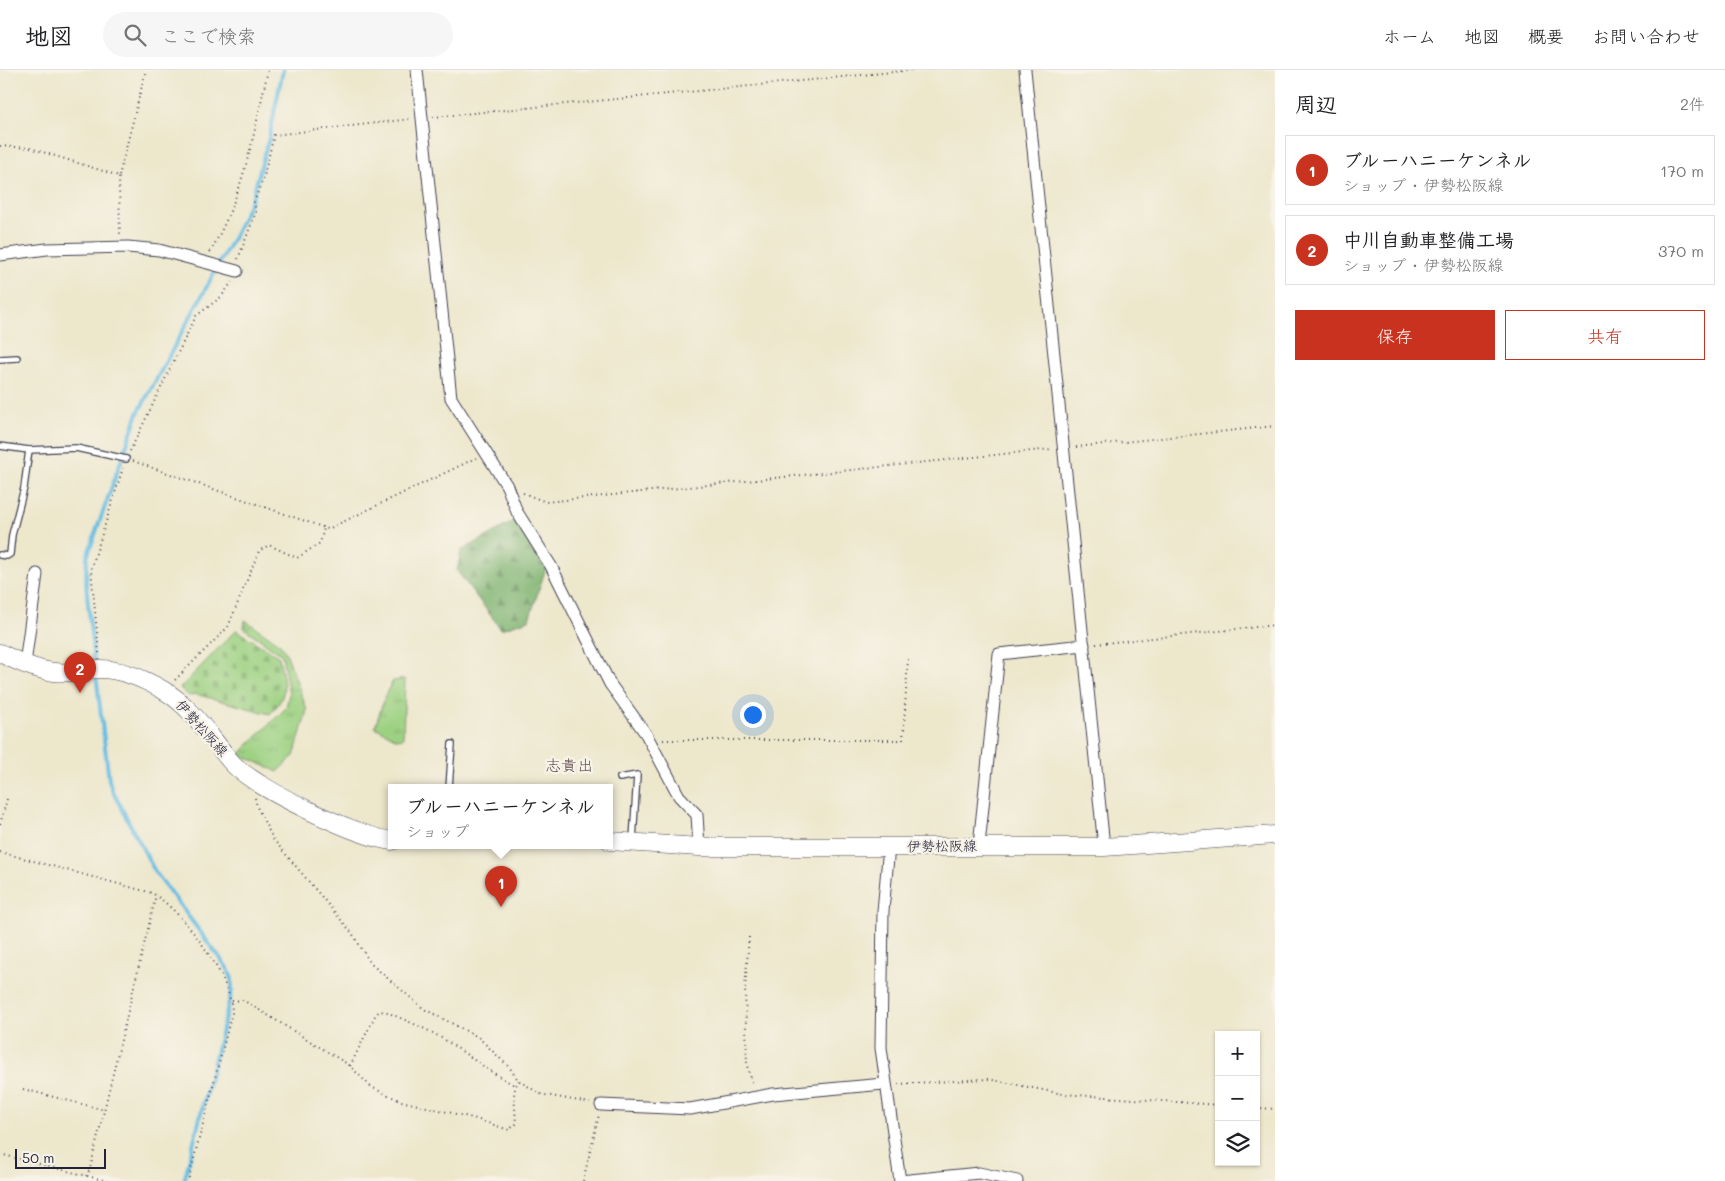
<!DOCTYPE html>
<html lang="ja">
<head>
<meta charset="utf-8">
<style>
	:root { --surface:#fff; --page:#f6f6f6; --text:#202124; --muted:#757577; --line:#e0e0e0; --accent:#c8321e }
	body { margin:0; font-family:Mali,"Klee One",sans-serif; background:var(--page); color:var(--text) }
	.controls { position:absolute; right:15px; bottom:15px; display:grid; overflow:hidden; border-radius:0px; box-shadow:0 1px 4px #0004 }
	.controls button { width:45px; height:45px; display:grid; place-items:center; padding:0; border:0; border-bottom:1px solid var(--line); background:var(--surface); color:var(--text); font:25px sans-serif }
	.scale { position:absolute; left:15px; bottom:12px; width:91px; box-sizing:border-box; padding-left:5px; border:2px solid #22223b; border-top:0; font-size:14px; line-height:18px; white-space:nowrap; color:#22223b; -webkit-text-stroke:4px #f7f3e8; paint-order:stroke }
	.you { position:absolute; left:752px; top:644px; width:18px; height:18px; margin:-12px; border:4px solid #fff; border-radius:50%; background:#1a73e8; box-shadow:0 0 0 8px #1a73e833 }
	.badge { display:grid; place-items:center; width:32px; height:32px; border-radius:50%; background:var(--accent); color:#fff; font-size:16px; font-weight:700 }
	.pin { position:absolute; translate:-50% -41px; filter:drop-shadow(0 1px 2px #0008) }
	.pin::after { content:''; position:absolute; top:26px; width:18px; height:15px; background:inherit; clip-path:polygon(0 0,100% 0,50% 100%) }
	.popup { position:absolute; left:388px; top:714px; width:225px; height:65px; box-sizing:border-box; display:grid; place-content:center; border-radius:0px; background:var(--surface); filter:drop-shadow(0 1px 4px #0005); font-size:16px; white-space:nowrap; color:var(--muted) }
	.popup b { font-size:19px; color:var(--text) }
	.popup::after { content:''; position:absolute; left:50%; top:100%; margin-left:-10px; border:10px solid transparent; border-top-color:var(--surface) }
	.list { margin:0; padding:0; list-style:none }
	h2 { display:flex; justify-content:space-between; align-items:center; height:65px; margin:0; padding:0 20px; font-size:21px }
	h2 small { font-size:16px; font-weight:400; color:var(--muted) }
	.list li { display:grid; grid-template-columns:32px 1fr auto; gap:15px; align-items:center; box-sizing:border-box; height:70px; margin:0 10px 10px; padding:0 10px; border:1px solid var(--line); border-radius:0px }
	.list b { display:block; font-size:19px; white-space:nowrap }
	.list p { margin:0; font-size:16px; white-space:nowrap; color:var(--muted) }
	.list em { font-size:16px; font-style:normal; color:var(--muted) }
	.actions { display:flex; gap:10px; padding:15px 20px }
	.actions a { flex:1; padding:11px 0; border:1px solid var(--accent); border-radius:0px; text-align:center; font-size:18px; color:var(--accent) }
	.actions .main { background:var(--accent); color:#fff }
	.icon { flex:none; width:28px; height:28px; fill:none; stroke:currentColor; stroke-width:2; stroke-linecap:round; stroke-linejoin:round }
	.map { position:relative; flex:none; width:1275px; height:1111px; overflow:hidden }
	header { display:flex; align-items:center; gap:30px; box-sizing:border-box; height:70px; padding:0 25px; background:var(--surface); border-bottom:1px solid var(--line) }
	header strong { font-size:24px }
	nav { display:flex; gap:28px; margin-inline-start:auto; font-size:18px }
	.search { width:350px; height:45px; background:var(--page); display:flex; align-items:center; gap:12px; box-sizing:border-box; padding:0 18px; border-radius:28px; color:var(--muted); font-size:19px }
	main { display:flex }
	aside { flex:1; background:var(--surface) }
	.map>svg:first-child { display:block }
	.grass { fill:url(#grass-tufts); stroke:#607a5e }
	.forest { fill:url(#forest-firs); stroke:#506a56 }
	.cemetery { fill:url(#cemetery-stones); stroke:#607a5e }
	.lines { fill:none; stroke-linecap:round; stroke-linejoin:round }
	.stream { stroke:#66bde3; stroke-width:4 }
	.lane-casing { stroke:#404051; stroke-width:8 }
	.street-casing { stroke:#404051; stroke-width:13 }
	.primary-casing { stroke:#404051; stroke-width:19 }
	.path { stroke:#404051; stroke-width:2; stroke-dasharray:1 4; stroke-linecap:butt }
	.lane { stroke:#fff; stroke-width:5.5 }
	.street { stroke:#fff; stroke-width:11 }
	.primary { stroke:#fff; stroke-width:18 }
	.labels { text-anchor:middle; stroke-width:4.5; stroke-linejoin:round; paint-order:stroke }
	.street-label { font-size:14px; fill:#22223b; stroke:#f7f3e8 }
	.quarter-label { font-size:16px; fill:#624e52; stroke:#f7f3e8 }
</style>
</head>
<body>
<header>
<strong>地図</strong>
<div class="search"><svg class="icon" aria-label="search" viewBox="0 0 24 24"><circle cx="10" cy="10" r="6"/><path d="M15 15l6 6"/></svg>ここで検索</div>
<nav><a>ホーム</a><a>地図</a><a>概要</a><a>お問い合わせ</a></nav>
</header>
<main>
<div class="map">
<svg width="1275" height="1111" viewBox="0 0 1275 1111">
	<defs>
		<pattern id="grass-tufts" width="24" height="20" patternUnits="userSpaceOnUse" patternTransform="scale(1.25)"><rect width="24" height="20" fill="#9dd182"/><path d="M3 7l-1-3M5 7V3M7 7l1-3M15 17l-1-3M17 17v-4M19 17l1-3" fill="none" stroke="#87b371"/></pattern>
		<pattern id="forest-firs" width="22" height="20" patternUnits="userSpaceOnUse" patternTransform="scale(1.25)"><rect width="22" height="20" fill="#7eb370"/><path d="M5 1l3.5 6h-7zM16 11l3.5 6h-7z" fill="#67915d"/></pattern>
		<pattern id="cemetery-stones" width="16" height="16" patternUnits="userSpaceOnUse" patternTransform="scale(1.25)"><rect width="16" height="16" fill="#9dd182"/><path d="M2 7V4a2 2 0 0 1 4 0v3zM10 15v-3a2 2 0 0 1 4 0v3z" fill="#87b371"/></pattern>
	</defs>
	<rect width="100%" height="100%" fill="#f7f3e8"/>
	<filter id="ink" filterUnits="userSpaceOnUse"><feTurbulence type="fractalNoise" baseFrequency=".02" numOctaves="2"/><feDisplacementMap in="SourceGraphic" scale="10" xChannelSelector="R" yChannelSelector="G"/><feConvolveMatrix kernelMatrix="1 2 1 2 8 2 1 2 1" color-interpolation-filters="sRGB"/></filter>
	<filter id="wash" filterUnits="userSpaceOnUse"><feTurbulence type="fractalNoise" baseFrequency=".0096" numOctaves="4" result="noise"/><feDisplacementMap in="SourceGraphic" scale="20" xChannelSelector="R" yChannelSelector="G"/><feGaussianBlur stdDeviation="1.12" result="paint"/><feColorMatrix in="noise" values="0 0 0 0 0 0 0 0 0 0 0 0 0 0 0 0 0 1.4 0 .05"/><feComposite in="paint" operator="in"/></filter>
	<g filter="url(#wash)">
		<rect width="100%" height="100%" fill="#ede7cc"/>
		<g class="grass">
			<path d="M245 550 280 574 287 585 307 640 294 686 278 702 239 684 286 638 289 624 282 585 244 558Z"/>
			<path d="M405 609 403 668 397 669 375 657 386 623 393 611Z"/>
		</g>
		<path class="forest" d="M514 451 546 498 529 550 501 559 457 501 461 481Z"/>
		<path class="cemetery" d="M236 560 279 587C284 614 290 623 270 644L195 624 189 626 180 618Z"/>
		<g class="lines">
			<g class="stream">
				<path d="M94 594 86 513 87 487 138 343 236 163 252 128 269 68 283 0"/>
				<path d="M96 604 109 710 112 720 155 802 228 899 232 909V920L184 1111"/>
			</g>
		</g>
	</g>
	<g filter="url(#ink)">
		<g class="lines">
			<defs>
				<g id="lane">
					<path d="M0 289 17 288"/>
					<path d="M0 376 29 380 76 378 126 389"/>
					<path d="M0 485 7 486 10 484 12 465 24 418 29 380"/>
					<path d="M620 708 637 705 633 770"/>
					<path d="M449 718 452 674"/>
				</g>
				<g id="street">
					<path d="M417 0 451 328 507 416 517 442 551 496 610 614 646 664 679 726 697 745 699 777"/>
					<path d="M1025 0 1104 777"/>
					<path d="M0 185 47 179 128 177 159 180 237 201"/>
					<path d="M25 594 37 504"/>
					<path d="M979 775 999 584 1084 575"/>
					<path d="M889 777 883 841 881 978 900 1111"/>
					<path d="M601 1035 690 1039 773 1024 884 1014"/>
					<path d="M900 1111 979 1103 1017 1111"/>
				</g>
				<g id="primary">
					<path d="M0 583C17 591 35 600 54 602 69 604 84 600 99 599 121 599 144 609 163 620 193 637 211 669 233 694 257 719 358 767 392 771"/>
					<path d="M610 771 699 777H1104L1275 765"/>
				</g>
			</defs>
			<use href="#lane" class="lane-casing"/>
			<use href="#street" class="street-casing"/>
			<use href="#primary" class="primary-casing"/>
			<g class="path">
				<path d="M433 47 913 0"/>
				<path d="M0 76 30 78 119 106 120 167"/>
				<path d="M119 106 146 0"/>
				<path d="M210 182C243 126 254 64 268 0"/>
				<path d="M238 189 256 142 254 132 264 106 274 65 411 49"/>
				<path d="M1076 377 1275 356"/>
				<path d="M130 381 196 246 221 227 232 212"/>
				<path d="M133 391 328 459 476 388"/>
				<path d="M523 423 546 432 1051 379"/>
				<path d="M1096 574 1275 555"/>
				<path d="M99 583 91 499 123 398"/>
				<path d="M175 610 228 557 259 481 269 475 297 488 320 473 324 458"/>
				<path d="M663 670H903L908 589"/>
				<path d="M255 728 257 737 273 769 352 863 371 894 424 939 478 967 510 998 518 1010 540 1024 590 1033"/>
				<path d="M0 754 7 729"/>
				<path d="M0 782 152 823C182 840 233 909 232 943L188 1111"/>
				<path d="M749 867 745 918 747 996 753 1015"/>
				<path d="M232 931 243 930 349 995 371 1017 401 1031 473 1048 509 1060 516 1054 514 1022 518 1010"/>
				<path d="M350 996 375 946 379 941 387 942C404 950 423 957 440 967 466 983 489 1002 516 1016"/>
				<path d="M898 1014 988 1009 1063 1024 1219 1035"/>
				<path d="M23 1019 105 1040"/>
				<path d="M1256 1038 1275 1039"/>
				<path d="M0 1084 107 1111"/>
				<path d="M86 1106 90 1099 156 825"/>
				<path d="M583 1111 599 1045"/>
			</g>
			<use href="#lane" class="lane"/>
			<use href="#street" class="street"/>
			<use href="#primary" class="primary"/>
		</g>
	</g>
	<g class="labels">
		<g class="street-label">
			<text transform="translate(202 658) rotate(48)" y="5">伊勢松阪線</text>
			<text transform="translate(942 776) rotate(-1)" y="5">伊勢松阪線</text>
		</g>
		<g class="quarter-label">
			<text x="569" y="701">志貴出</text>
		</g>
	</g>
</svg>
<div class="controls">
<button>+</button>
<button>−</button>
<button><svg class="icon" aria-label="layers" viewBox="0 0 24 24"><path d="M12 4l9 5-9 5-9-5zM3 14l9 5 9-5"/></svg></button>
</div>
<div class="scale">50 m</div>
<div class="you"></div>
<div class="pin badge" style="left:501px;top:837px">1</div>
<div class="popup"><b>ブルーハニーケンネル</b>ショップ</div>
<div class="pin badge" style="left:80px;top:623px">2</div>
</div>
<aside>
<h2>周辺<small>2件</small></h2>
<ul class="list">
<li><span class="badge">1</span><div><b>ブルーハニーケンネル</b><p>ショップ · 伊勢松阪線</p></div><em>170 m</em></li>
<li><span class="badge">2</span><div><b>中川自動車整備工場</b><p>ショップ · 伊勢松阪線</p></div><em>370 m</em></li>
</ul>
<div class="actions"><a class="main">保存</a><a>共有</a></div>
</aside>
</main>
</body>
</html>
